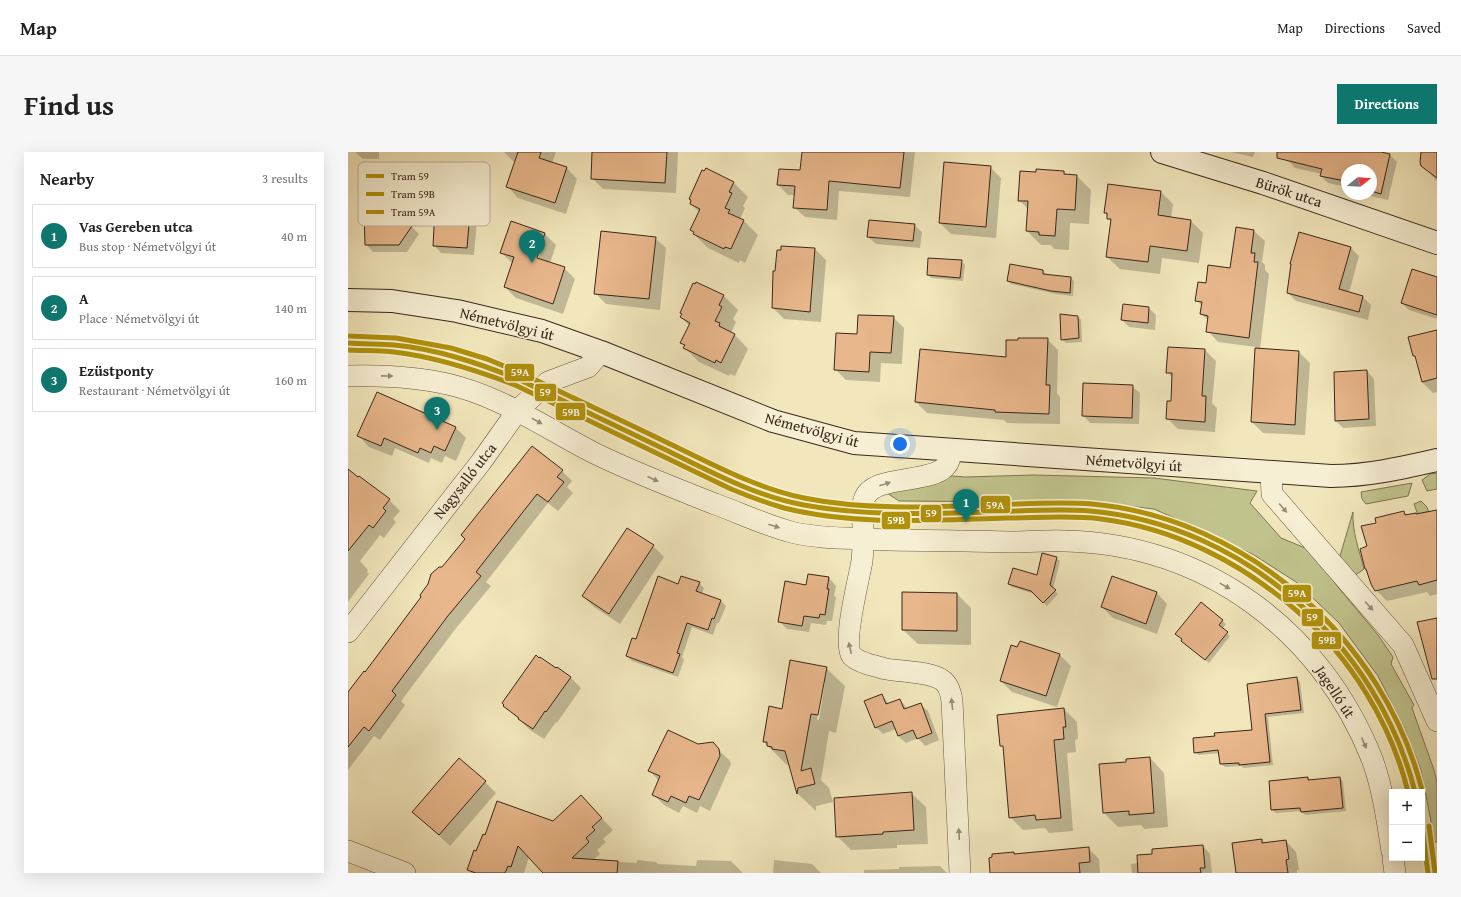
<!DOCTYPE html>
<html lang="en">
<head>
<meta charset="utf-8">
<style>
	:root { --surface:#fff; --page:#f6f6f6; --text:#222; --muted:#767676; --line:#e0e0e0; --accent:#0f766e }
	body { margin:0; font-family:"Gentium Book Plus",serif; background:var(--page); color:var(--text) }
	.controls { position:absolute; right:12px; bottom:12px; display:grid; overflow:hidden; border-radius:0px; box-shadow:0 4px 16px #0002 }
	.controls button { width:36px; height:36px; display:grid; place-items:center; padding:0; border:0; border-bottom:1px solid var(--line); background:var(--surface); color:var(--text); font:20px sans-serif }
	.compass { position:absolute; left:993px; top:12px; width:36px; height:36px; border-radius:50%; background:var(--surface); box-shadow:0 4px 16px #0002; rotate:72deg }
	.you { position:absolute; left:552px; top:292px; width:14px; height:14px; margin:-10px; border:3px solid #fff; border-radius:50%; background:#1a73e8; box-shadow:0 0 0 6px #1a73e833 }
	.badge { display:grid; place-items:center; width:26px; height:26px; border-radius:50%; background:var(--accent); color:#fff; font-size:13px; font-weight:700 }
	.pin { position:absolute; translate:-50% -33px; filter:drop-shadow(0 1px 2px #0008) }
	.pin::after { content:''; position:absolute; top:21px; width:14px; height:12px; background:inherit; clip-path:polygon(0 0,100% 0,50% 100%) }
	.list { margin:0; padding:0; list-style:none }
	h2 { display:flex; justify-content:space-between; align-items:center; height:52px; margin:0; padding:0 16px; font-size:17px }
	h2 small { font-size:13px; font-weight:400; color:var(--muted) }
	.list li { display:grid; grid-template-columns:26px 1fr auto; gap:12px; align-items:center; box-sizing:border-box; height:64px; margin:0 8px 8px; padding:0 8px; border:1px solid var(--line); border-radius:0px }
	.list b { display:block; font-size:15px; white-space:nowrap }
	.list p { margin:0; font-size:13px; white-space:nowrap; color:var(--muted) }
	.list em { font-size:13px; font-style:normal; color:var(--muted) }
	.map { position:relative; flex:none; width:1089px; height:721px; overflow:hidden; border-radius:0px }
	header { display:flex; align-items:center; gap:24px; box-sizing:border-box; height:56px; padding:0 20px; background:var(--surface); border-bottom:1px solid var(--line) }
	header strong { font-size:19px }
	nav { display:flex; gap:22px; margin-inline-start:auto; font-size:14px }
	.intro { display:flex; align-items:center; justify-content:space-between; box-sizing:border-box; height:96px; padding:0 24px }
	h1 { margin:0; font-size:28px }
	.button { padding:10px 18px; border-radius:0px; background:var(--accent); color:#fff; font-size:14px; font-weight:700 }
	main { display:flex; gap:24px; padding:0 24px }
	aside { flex:1; background:var(--surface); border-radius:0px; box-shadow:0 4px 16px #0002 }
	.map>svg:first-child { display:block }
	.green { fill:#c1c38c; stroke:#7e7554 }
	.shadow { fill:#0003; fill-rule:evenodd }
	.building { fill:#e8b78b; stroke:#3a271b }
	.lines { fill:none; stroke-linecap:round; stroke-linejoin:round }
	.street-casing { stroke:#685743; stroke-width:22 }
	.secondary-casing { stroke:#3a271b; stroke-width:24 }
	.street { stroke:#f7efd3; stroke-width:21 }
	.secondary { stroke:#f7efd3; stroke-width:22 }
	.tram-1-casing { stroke:#f7efd3; stroke-width:8 }
	.tram-2-casing { stroke:#f7efd3; stroke-width:8 }
	.tram-3-casing { stroke:#f7efd3; stroke-width:8 }
	.tram-1 { stroke:#b0910b; stroke-width:5 }
	.tram-2 { stroke:#b0910b; stroke-width:5 }
	.tram-3 { stroke:#b0910b; stroke-width:5 }
	.oneway { fill:#988b77 }
	.labels { text-anchor:middle; stroke-width:3.5; stroke-linejoin:round; paint-order:stroke }
	.street-label { font-size:15px; fill:#3a271b; stroke:#f7efd3 }
	.key { fill:#f7efd3; stroke:#beb39c; stroke-width:1 }
	.key-label { font-size:11px; fill:#3a271b }
	.line-badge { stroke:#f7efd3; stroke-width:1.5 }
	.badge-label { font-size:11px; text-anchor:middle; font-weight:bold; fill:#fff }
</style>
</head>
<body>
<header>
<strong>Map</strong>
<nav><a>Map</a><a>Directions</a><a>Saved</a></nav>
</header>
<div class="intro"><h1>Find us</h1><a class="button">Directions</a></div>
<main>
<aside>
<h2>Nearby<small>3 results</small></h2>
<ul class="list">
<li><span class="badge">1</span><div><b>Vas Gereben utca</b><p>Bus stop · Németvölgyi út</p></div><em>40 m</em></li>
<li><span class="badge">2</span><div><b>A</b><p>Place · Németvölgyi út</p></div><em>140 m</em></li>
<li><span class="badge">3</span><div><b>Ezüstponty</b><p>Restaurant · Németvölgyi út</p></div><em>160 m</em></li>
</ul>
</aside>
<div class="map">
<svg width="1089" height="721" viewBox="0 0 1089 721">
	<rect width="100%" height="100%" fill="#f2e7bc"/>
	<filter id="stains"><feTurbulence type="fractalNoise" baseFrequency=".005" numOctaves="4"/><feColorMatrix values="0 0 0 0 .2 0 0 0 0 .09 0 0 0 0 .02 0 0 0 .5 -.17"/></filter>
	<radialGradient id="worn" r=".72"><stop offset=".6" stop-color="#630" stop-opacity="0"/><stop offset="1" stop-color="#630" stop-opacity=".3"/></radialGradient>
	<g class="green">
		<path d="M1089 321V337L1079 339 1074 328 1082 322Z"/>
		<path d="M686 323 806 326 909 339 902 351 933 386 962 398 990 435 1030 483 1045 505 1043 512 1066 553 1064 556 1086 618 1089 630V690H1087L1073 618 1056 575 1030 524 991 471 948 430 906 403 856 379 806 357 780 354 685 350 551 349 539 341 604 324 617 325Z"/>
		<path d="M1064 331 1060 344 1018 352 1014 347 1013 340Z"/>
		<path d="M1073 349 1079 355 1089 387 1083 398 1066 352Z"/>
		<path d="M1005 360C1004 379 1011 398 1016 417L1002 427 992 404Z"/>
	</g>
	<g class="shadow">
		<path d="M7 0H31V7H15Z"/>
		<path d="M156 0H208L204 11 219 16 229 27 218 62 170 46 160 35 167 11Z"/>
		<path d="M245 0H330L328 41 255 37 244 26Z"/>
		<path d="M455 0H567L562 45 491 39 489 68 457 65 446 55 447 43H440L430 33 453 19Z"/>
		<path d="M883 0H907L905 5Z"/>
		<path d="M942 0H1029L1042 3 1049 10 1040 48 1013 42H1023V18H999V35L980 31 973 24 974 22 947 16 940 8Z"/>
		<path d="M1076 0H1089V29L1074 13Z"/>
		<path d="M642 15 653 26 648 86 603 82 592 71Z"/>
		<path d="M716 20 720 24H729L743 38 741 72 722 71 721 98 706 97 703 93H693L679 79 680 57 671 48 689 21Z"/>
		<path d="M385 30 400 45 395 54 397 56 392 67 396 69 410 83 397 111 392 108 391 111 360 96 346 82 347 81 343 77 351 60 343 52Z"/>
		<path d="M813 40 825 52 823 66 843 69 855 81 851 111 814 106 812 122 772 117 759 105 764 70 760 66V64L757 61Z"/>
		<path d="M48 45 63 60 62 73 71 82 59 100H25L18 92 36 58Z"/>
		<path d="M122 60 129 68 126 103 93 101 86 93Z"/>
		<path d="M163 71 197 82 208 93 202 111 216 116 227 127 215 162 168 146 157 135 164 111 153 100ZM194 87H197L189 111 187 110Z"/>
		<path d="M566 73 574 80 572 96 528 92 520 85Z"/>
		<path d="M889 76 906 79 917 89 914 110 917 113V118L921 122 912 197 951 200 962 211 957 283 915 281 904 270 908 195 870 190 860 179 861 169 853 162 854 154 849 148 859 132 883 117Z"/>
		<path d="M952 81 1003 96 1011 104 1001 141 1015 145 1023 153 1020 168 948 149 940 141Z"/>
		<path d="M307 86 318 96 312 158 258 152 247 141Z"/>
		<path d="M434 95 467 97 478 108 473 170 436 167 425 156 428 120Z"/>
		<path d="M613 109 617 113 615 129 583 126 580 123Z"/>
		<path d="M695 119 698 123 723 126 726 129 725 144 708 142 663 132 660 129Z"/>
		<path d="M1089 126V167L1061 158 1054 151Z"/>
		<path d="M349 131 376 144 390 158 385 167 388 170 383 181 386 182 400 197 387 224 382 222 381 224 351 210 337 196V195L334 191 342 174 333 165Z"/>
		<path d="M801 156 808 163 807 178 781 175 774 168Z"/>
		<path d="M545 165 556 176 554 212 533 211 532 230 498 228 487 217 510 183Z"/>
		<path d="M730 165 733 168 734 190 718 191 714 187Z"/>
		<path d="M1089 179V240L1085 241 1074 230 1069 207 1066 204Z"/>
		<path d="M699 187 710 198 709 241 712 245V272L659 271 656 268 579 261 568 250Z"/>
		<path d="M857 198 868 209 864 251 869 256 867 280 830 277 819 266 824 250 825 226 819 220Z"/>
		<path d="M1019 219 1026 227 1028 274 995 276 988 269Z"/>
		<path d="M784 234 792 241 791 272 742 271 735 263Z"/>
		<path d="M107 275 118 286 108 309 97 304 94 311 83 306 81 311 47 296 44 304 21 295 11 284Z"/>
		<path d="M214 319 224 329 219 335 225 341 210 359 200 351 138 430 143 434 109 475 53 549 57 553 32 588 26 584 0 618V541L18 521 95 416Z"/>
		<path d="M0 340 41 348 52 359 45 367 48 370 36 386 32 383 12 409 20 418 19 420 21 422 0 450Z"/>
		<path d="M1089 359V442L1082 444 1079 440 1039 449 1028 438 1020 395 1029 371 1056 360 1059 364 1069 363Z"/>
		<path d="M305 394 316 405 272 472 246 455 235 444Z"/>
		<path d="M708 406 712 409 705 437 710 442 699 454 687 442 664 435 661 432 689 424Z"/>
		<path d="M481 426 488 434 486 444 488 445 484 469H479L478 473 463 471 461 480 439 477 432 470 459 434Z"/>
		<path d="M351 431 356 436 354 442 373 449 378 454 371 471H369L365 483 344 475 334 505 336 508 330 525 284 509 279 504 288 489 331 433Z"/>
		<path d="M809 441 819 452 809 482 765 466 754 455Z"/>
		<path d="M609 442 623 456V493L570 492 555 478Z"/>
		<path d="M853 451 878 472 874 477 882 484 861 511 838 492Z"/>
		<path d="M672 490 712 503 723 514 709 555 664 540 653 529Z"/>
		<path d="M478 516 497 534 488 581 481 579 473 628 481 636 485 650 468 654V659L450 642 443 614 438 612 416 590 434 558ZM475 529H477L471 568H469Z"/>
		<path d="M222 525 233 536 209 571 208 570 196 587 182 578 157 554Z"/>
		<path d="M949 526 952 530 956 561 920 565 925 613 896 616 893 614 877 615 873 612 872 601 850 603 847 600 868 584 905 578 900 533Z"/>
		<path d="M534 543 541 552 552 548 560 557 572 552 580 559 591 588 577 594 570 586 558 591 550 584 548 577 535 582 528 575Z"/>
		<path d="M716 557 729 570 730 587 727 588 728 600 719 601 725 679 701 681 697 676 675 678 662 665 656 596 653 593Z"/>
		<path d="M364 591 382 609 383 612 362 659 352 654 349 661 335 654 331 661 316 653 305 642 311 629 301 618Z"/>
		<path d="M802 606 816 621 820 675 796 677 793 673 770 675 756 661 779 611Z"/>
		<path d="M960 626 963 629 992 626 995 630 998 659 957 663 953 659 928 661 924 658 922 629Z"/>
		<path d="M137 630 148 641 102 694 66 660Z"/>
		<path d="M563 641 578 655 580 692 549 693V696L503 698 489 684Z"/>
		<path d="M244 656 265 678 255 687 258 690 249 698 252 702 245 708 289 711V708L308 710 310 712 348 714 349 708 383 709 395 721H196L181 705 176 721H123L120 717 129 700Z"/>
		<path d="M914 688 917 692 938 689 948 700 951 718H949V721H889Z"/>
		<path d="M855 694 862 702 864 721H784L783 712 790 711Z"/>
		<path d="M740 696 751 707 752 721H643L665 701 667 703Z"/>
		<path d="M426 708 464 712 473 721H425Z"/>
		<path d="M592 714 599 721H516V718L551 717V715Z"/>
	</g>
	<g class="building">
		<path d="M170 0H193L191 6 219 15 207 51 158 35Z"/>
		<path d="M244 0H319L317 31 243 27Z"/>
		<path d="M454 0H556L552 36 481 29 479 58 445 56 447 34 429 33 431 17 452 18Z"/>
		<path d="M929 0H1033L1042 2 1033 42 1023 39V18H999V34L996 33 997 29 972 24 974 17 929 6Z"/>
		<path d="M1073 0H1089V26L1073 14 1072 10Z"/>
		<path d="M596 10 643 14 638 75 591 71Z"/>
		<path d="M358 16 386 30 381 40 384 41 377 56 382 58 380 61 396 68 383 97 377 95 376 97 345 82 346 80 342 78 352 57 342 52 343 48 341 47 354 18 356 19Z"/>
		<path d="M688 17 716 19V22L729 23 727 58 709 57 707 84 691 83V80L678 79 680 49H670L672 19 688 20Z"/>
		<path d="M760 32 813 39 810 63 843 68 839 99 802 94 800 110 758 105 763 67H759V61H756Z"/>
		<path d="M48 43 56 52 55 65 64 74 51 93H17L16 57H35Z"/>
		<path d="M87 56 122 60 119 96 85 94Z"/>
		<path d="M521 68 567 72 565 89 519 85Z"/>
		<path d="M163 69 197 81 189 106 217 115 205 152 156 135 166 105 152 101Z"/>
		<path d="M888 75 906 78 903 101H907L906 110H910L901 186 858 180 860 164 852 162 854 150 847 149 850 130 858 131 860 113 882 116Z"/>
		<path d="M253 79 308 85 301 147 246 142Z"/>
		<path d="M951 80 1003 95 991 137 1015 144 1011 160 939 141 943 112H942Z"/>
		<path d="M433 94 467 96 462 160 424 156 425 119H427L429 98H433Z"/>
		<path d="M580 106 614 108 612 126 579 123Z"/>
		<path d="M662 112 695 118V122L723 125 722 141 703 139 659 129Z"/>
		<path d="M1064 117 1089 125V163L1053 151Z"/>
		<path d="M348 130 376 143 371 153 374 155 367 169 372 171 371 174 387 182 373 211 368 208 367 211 335 196 337 193 332 191 342 171 332 165 334 162 332 161 345 131 347 132Z"/>
		<path d="M775 152 801 155 800 171 773 168Z"/>
		<path d="M712 162 730 164 731 186 713 188Z"/>
		<path d="M510 163 546 164 543 201 522 200 521 220 486 218 488 181 509 182Z"/>
		<path d="M1089 178V226L1074 230 1067 204H1065L1060 185Z"/>
		<path d="M670 186H700L698 233H702L701 262 647 260V258L567 250 572 197 658 205V188H670Z"/>
		<path d="M820 195 857 197 854 244H858L857 270 818 267 819 249H823L824 221H818Z"/>
		<path d="M907 196 951 199 947 273 903 270Z"/>
		<path d="M1019 218 1021 267 987 269 986 220Z"/>
		<path d="M735 231 785 233 784 266 734 264Z"/>
		<path d="M29 240 108 275 97 299 86 294 83 301 72 296 70 301 36 286 33 294 9 284Z"/>
		<path d="M184 294 215 318 209 325 216 330 200 350 189 342 128 420 133 424 99 465 44 539 48 543 21 579 16 575 0 595V540L16 519 17 520 73 445 72 443 80 432 83 422 91 415H94L117 387 113 383Z"/>
		<path d="M0 317 10 325 11 324 42 347 35 356 38 359 25 376 21 373 0 399Z"/>
		<path d="M1089 358V428L1071 433 1069 429 1027 439 1023 432 1018 417H1017L1012 397 1019 394 1013 374 1028 371 1027 366 1056 359 1057 363 1068 361V362Z"/>
		<path d="M279 376 306 393 261 462 234 444Z"/>
		<path d="M694 401 709 405 702 433 708 438 695 451 683 439 660 432 665 416 689 423Z"/>
		<path d="M460 422 481 425 479 437H481L477 463 472 462 471 466 456 464 454 474 430 470 437 429 458 433Z"/>
		<path d="M310 424 330 432 333 424 352 430 348 439 373 448 366 467 364 466 360 478 339 471 329 501 332 502 325 521 278 504 284 486 288 487Z"/>
		<path d="M764 424 809 440 798 472 753 455Z"/>
		<path d="M554 440 609 441V479L554 478Z"/>
		<path d="M853 450 875 468 871 473 880 480 857 508 833 489 834 487 827 482Z"/>
		<path d="M1089 466V527H1084L1069 470Z"/>
		<path d="M672 489 712 502 698 544 652 529 663 493 669 495Z"/>
		<path d="M188 503 191 506 192 505 208 516 209 515 223 525 198 560 197 559 185 577 170 567 171 566 155 554 156 553 154 551Z"/>
		<path d="M442 508 479 515 470 563 463 562 453 619 463 616 467 632 450 636 449 642 437 599 424 597V595L419 594V590H415L421 554 434 557Z"/>
		<path d="M949 525 953 558 917 562 922 610 891 613V611L872 612 870 598 846 601 845 586 867 584 866 581 904 578 899 532Z"/>
		<path d="M534 542 538 552 552 547 556 557 573 551 584 581 569 587 565 578 550 584 544 569 527 576 516 549Z"/>
		<path d="M716 556 718 575H715L716 587 706 588 713 666 688 668 687 663 661 666 655 594H652L649 563Z"/>
		<path d="M320 578 350 592 365 590 371 597 372 604 351 648 341 644 338 651 323 644 320 650 304 643 312 624 300 619Z"/>
		<path d="M802 605 806 661 781 663V659L755 661 751 612 778 610V607Z"/>
		<path d="M111 606 138 629 91 683 64 660Z"/>
		<path d="M960 625V628L992 625 995 656 953 660 952 656 923 658 921 629Z"/>
		<path d="M564 640 566 678 535 680V682L488 685 486 646Z"/>
		<path d="M233 643 254 666 244 675 247 678 238 686 241 690 224 706 270 709 269 721H195L170 694 163 715 160 714 157 721H128L119 718 126 698 128 699 135 682 137 683 149 649 205 669Z"/>
		<path d="M914 687V691L938 688 941 707 938 708 940 721H888L884 691Z"/>
		<path d="M855 693 857 716H852L853 721H790L789 703 804 702V697Z"/>
		<path d="M741 695 742 710 731 711 732 721H642L641 706 644 705V702L666 700V702Z"/>
	</g>
	<g class="lines">
		<defs>
			<g id="street">
				<path d="M0 224C37 223 75 225 111 235 160 249 201 278 246 301 285 320 326 336 367 352 392 361 417 373 443 380 467 386 493 386 517 387 551 389 584 388 617 389 634 389 651 390 667 390 684 390 701 388 717 389 857 392 973 478 1024 607 1035 637 1039 668 1044 699"/>
				<path d="M603 298C602 305 602 310 597 315 581 332 523 322 516 348 513 356 515 367 515 375 516 386 515 398 514 409 511 427 494 491 504 504 509 509 517 511 523 513 528 514 533 516 538 517 554 520 580 519 594 528 600 532 603 542 604 549L612 721"/>
				<path d="M923 321 924 342 1055 493 1089 569"/>
				<path d="M0 480 133 310 170 258 200 230 240 215 253 200"/>
				<path d="M0 699 57 721"/>
				<path d="M1045 706 1047 721"/>
			</g>
			<g id="secondary">
				<path d="M814 0 915 31 1089 91"/>
				<path d="M0 148 44 149 109 159 194 179 253 200 425 269 506 291 983 324C1019 324 1054 316 1089 308"/>
			</g>
		</defs>
		<use href="#street" class="street-casing"/>
		<use href="#secondary" class="secondary-casing"/>
		<use href="#street" class="street"/>
		<use href="#secondary" class="secondary"/>
		<defs>
			<g id="tram-1">
				<path d="M0 191C15 192 31 192 46 193 89 197 130 211 170 227 219 251 269 274 318 298 363 320 407 344 456 353 526 366 598 361 668 359 693 358 718 357 742 359 895 372 1030 492 1067 640"/>
				<path d="M1074 675 1080 721"/>
			</g>
			<path id="tram-2" d="M0 198C15 199 31 198 46 200 88 205 128 218 167 233L383 337C400 344 418 351 436 356 509 374 585 368 659 366 690 366 722 363 753 367 826 376 894 411 949 459 1002 505 1043 571 1060 640"/>
			<g id="tram-3">
				<path d="M0 184 48 186 103 196 139 207 173 221C223 245 273 268 322 292 366 313 408 336 456 346 525 360 599 354 669 352 694 351 719 350 744 352 899 366 1036 488 1074 638"/>
				<path d="M1081 674 1087 720"/>
			</g>
		</defs>
		<use href="#tram-1" class="tram-1-casing"/>
		<use href="#tram-2" class="tram-2-casing"/>
		<use href="#tram-3" class="tram-3-casing"/>
		<use href="#tram-1" class="tram-1"/>
		<use href="#tram-2" class="tram-2"/>
		<use href="#tram-3" class="tram-3"/>
	</g>
	<defs><path id="oneway-solid" d="M-6-.8H1V-3.2L6.5 0L1 3.2V.8H-6Z"/></defs>
	<g class="oneway">
		<use href="#oneway-solid" transform="translate(39 224) rotate(1)"/>
		<use href="#oneway-solid" transform="translate(189 269) rotate(29)"/>
		<use href="#oneway-solid" transform="translate(305 327) rotate(24)"/>
		<use href="#oneway-solid" transform="translate(537 332) rotate(-18)"/>
		<use href="#oneway-solid" transform="translate(935 356) rotate(49)"/>
		<use href="#oneway-solid" transform="translate(426 374) rotate(18)"/>
		<use href="#oneway-solid" transform="translate(877 434) rotate(29)"/>
		<use href="#oneway-solid" transform="translate(1021 454) rotate(48)"/>
		<use href="#oneway-solid" transform="translate(502 496) rotate(-103)"/>
		<use href="#oneway-solid" transform="translate(604 552) rotate(-96)"/>
		<use href="#oneway-solid" transform="translate(1016 591) rotate(66)"/>
		<use href="#oneway-solid" transform="translate(611 682) rotate(-93)"/>
	</g>
	<g class="labels">
		<g class="street-label">
			<text transform="translate(941 40) rotate(18)" y="5">Bürök utca</text>
			<text transform="translate(159 172) rotate(14)" y="5">Németvölgyi út</text>
			<text transform="translate(464 278) rotate(15)" y="5">Németvölgyi út</text>
			<text transform="translate(786 311) rotate(4)" y="5">Németvölgyi út</text>
			<text transform="translate(117 329) rotate(-52)" y="5">Nagysalló utca</text>
			<text transform="translate(987 540) rotate(57)" y="5">Jagelló út</text>
		</g>
	</g>
	<rect x="10" y="10" width="132" height="64" rx="6" class="key"/>
	<rect x="18" y="22" width="18" height="4" fill="#b0910b"/>
	<rect x="18" y="40" width="18" height="4" fill="#b0910b"/>
	<rect x="18" y="58" width="18" height="4" fill="#b0910b"/>
	<g class="key-label">
		<text x="43" y="28">Tram 59</text>
		<text x="43" y="46">Tram 59B</text>
		<text x="43" y="64">Tram 59A</text>
	</g>
	<g class="line-badge">
		<rect x="156" y="211" width="31" height="19" rx="4" fill="#b0910b"/>
		<rect x="186" y="231" width="23" height="19" rx="4" fill="#b0910b"/>
		<rect x="207" y="250" width="31" height="19" rx="4" fill="#b0910b"/>
		<rect x="632" y="343" width="31" height="19" rx="4" fill="#b0910b"/>
		<rect x="572" y="352" width="22" height="19" rx="4" fill="#b0910b"/>
		<rect x="533" y="359" width="30" height="19" rx="4" fill="#b0910b"/>
		<rect x="934" y="432" width="30" height="19" rx="4" fill="#b0910b"/>
		<rect x="953" y="456" width="23" height="19" rx="4" fill="#b0910b"/>
		<rect x="963" y="479" width="31" height="19" rx="4" fill="#b0910b"/>
	</g>
	<g class="badge-label">
		<text x="172" y="224">59A</text>
		<text x="197" y="244">59</text>
		<text x="223" y="264">59B</text>
		<text x="647" y="357">59A</text>
		<text x="583" y="365">59</text>
		<text x="548" y="372">59B</text>
		<text x="949" y="445">59A</text>
		<text x="964" y="469">59</text>
		<text x="979" y="492">59B</text>
	</g>
	<rect width="100%" height="100%" filter="url(#stains)"/>
	<rect width="100%" height="100%" fill="url(#worn)"/>
</svg>
<div class="controls">
<button>+</button>
<button>−</button>
</div>
<svg class="compass" viewBox="-18 -18 36 36"><path d="M0-13l5 13h-10z" fill="#e53935"/><path d="M0 13l5-13h-10z" fill="#767676"/></svg>
<div class="you"></div>
<div class="pin badge" style="left:618px;top:370px">1</div>
<div class="pin badge" style="left:184px;top:111px">2</div>
<div class="pin badge" style="left:89px;top:278px">3</div>
</div>
</main>
</body>
</html>
